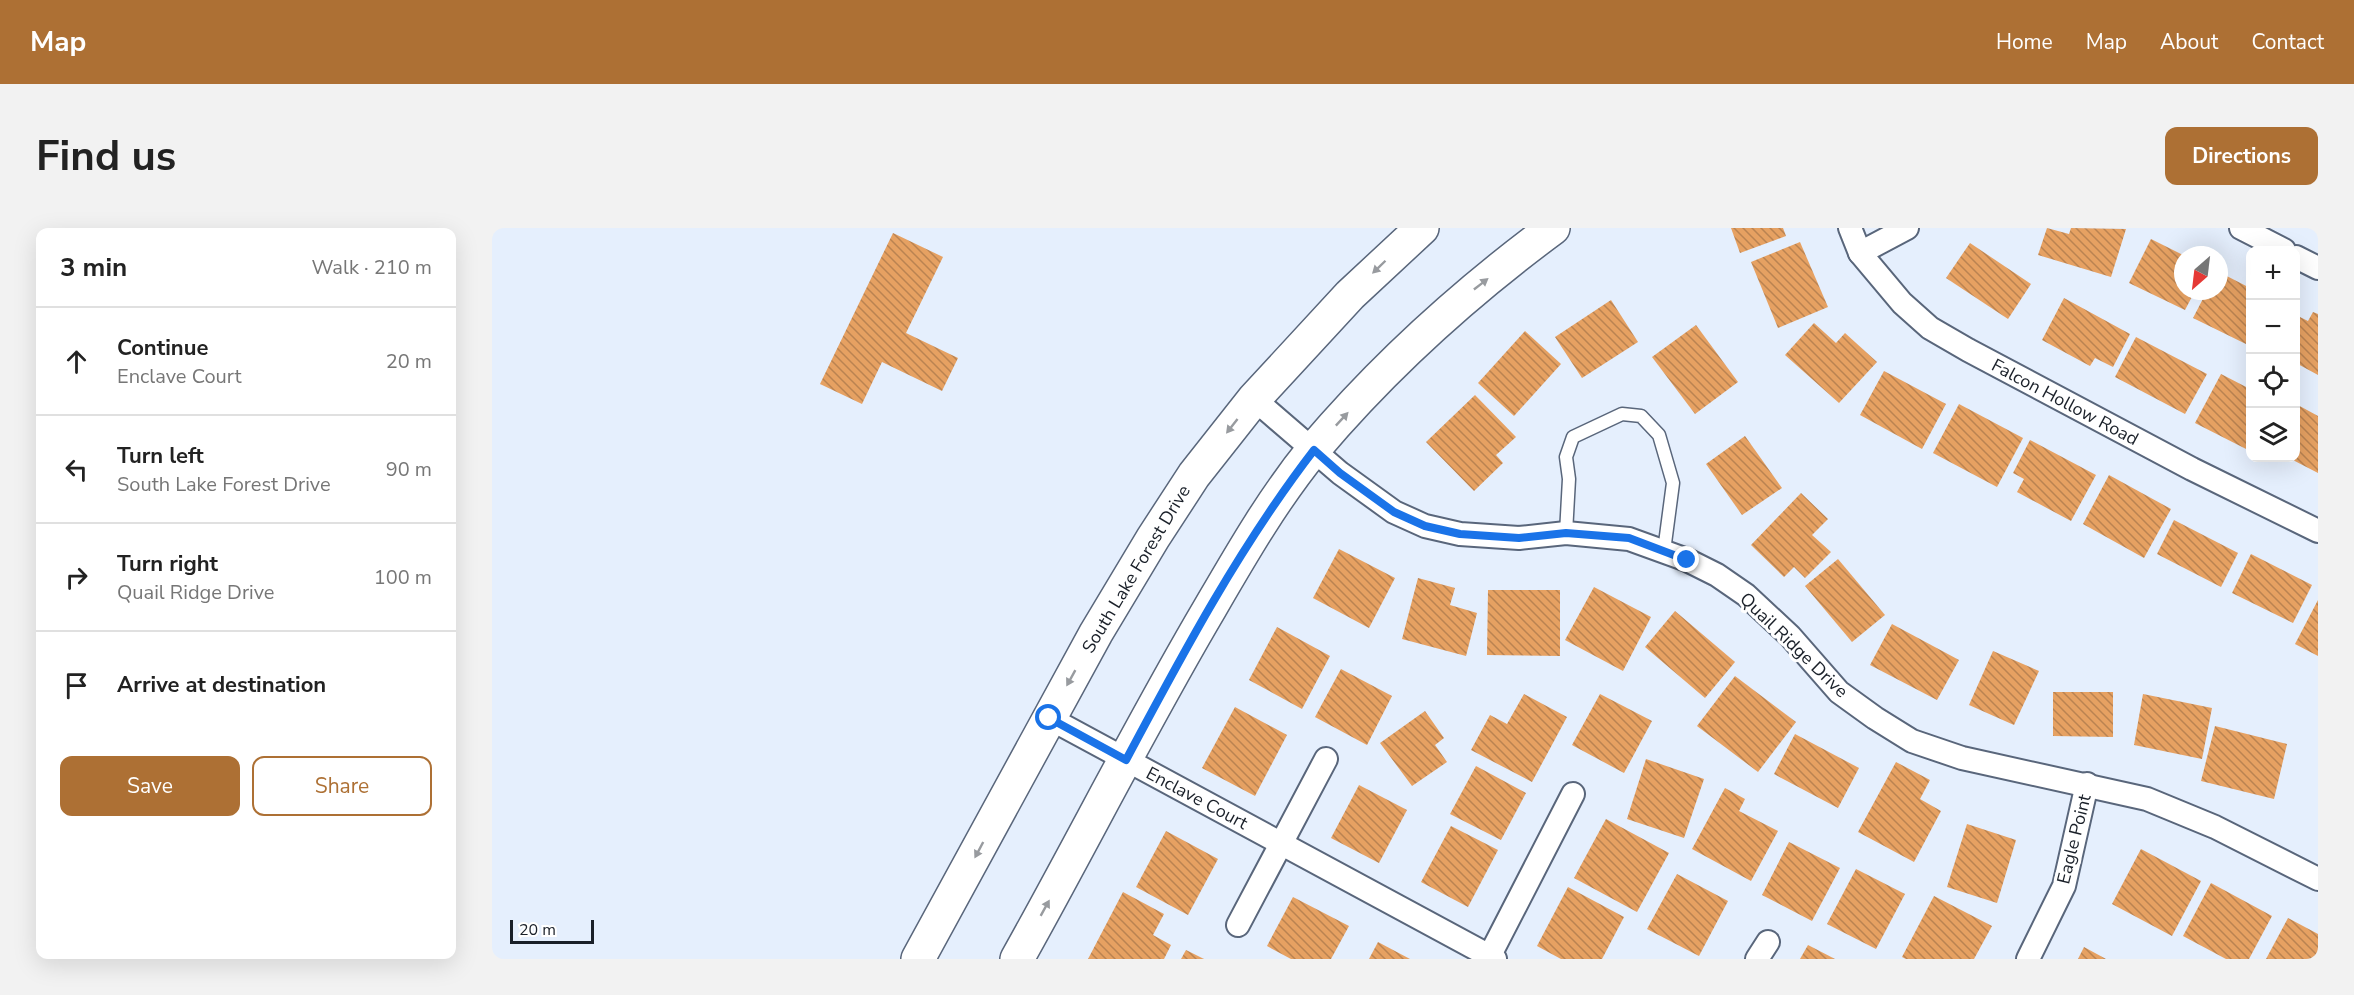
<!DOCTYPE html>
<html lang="en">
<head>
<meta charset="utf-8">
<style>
	:root { --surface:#fff; --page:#f2f2f2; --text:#222; --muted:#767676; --line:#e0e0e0; --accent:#ad7034 }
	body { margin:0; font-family:"Nunito Sans",sans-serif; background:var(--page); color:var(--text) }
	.controls { position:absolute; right:18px; top:18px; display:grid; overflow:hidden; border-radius:12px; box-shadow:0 6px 24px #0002 }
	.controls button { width:54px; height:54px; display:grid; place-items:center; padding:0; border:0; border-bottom:2px solid var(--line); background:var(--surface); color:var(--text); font:30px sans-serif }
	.compass { position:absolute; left:1682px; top:18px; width:54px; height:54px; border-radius:50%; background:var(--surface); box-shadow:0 6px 24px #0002; rotate:208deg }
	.scale { position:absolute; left:18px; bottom:15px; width:84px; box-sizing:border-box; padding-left:6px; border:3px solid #1a2029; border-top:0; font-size:16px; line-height:21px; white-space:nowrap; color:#1a2029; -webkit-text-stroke:4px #fff; paint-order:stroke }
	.stop { position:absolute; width:18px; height:18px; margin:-14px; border:4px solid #1a73e8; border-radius:50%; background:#fff }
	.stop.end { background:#1a73e8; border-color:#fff; box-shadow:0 2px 6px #0008 }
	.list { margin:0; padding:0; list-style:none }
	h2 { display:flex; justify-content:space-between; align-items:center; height:78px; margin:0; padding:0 24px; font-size:26px }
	h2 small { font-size:20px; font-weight:400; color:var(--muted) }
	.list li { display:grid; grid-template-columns:39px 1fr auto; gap:18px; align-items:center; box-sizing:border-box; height:108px; padding:0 24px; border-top:2px solid var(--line) }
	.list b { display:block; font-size:22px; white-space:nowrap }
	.list p { margin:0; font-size:20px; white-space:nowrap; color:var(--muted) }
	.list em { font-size:20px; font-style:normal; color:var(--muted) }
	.actions { display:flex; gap:12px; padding:18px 24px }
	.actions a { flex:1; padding:14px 0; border:2px solid var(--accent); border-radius:12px; text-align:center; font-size:21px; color:var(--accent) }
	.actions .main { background:var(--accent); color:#fff }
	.icon { flex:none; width:33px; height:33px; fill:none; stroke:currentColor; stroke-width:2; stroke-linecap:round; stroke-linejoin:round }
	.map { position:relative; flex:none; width:1826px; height:731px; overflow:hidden; border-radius:12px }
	header { display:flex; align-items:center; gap:36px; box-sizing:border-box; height:84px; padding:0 30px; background:var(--accent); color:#fff }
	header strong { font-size:28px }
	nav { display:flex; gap:33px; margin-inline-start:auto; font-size:21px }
	.intro { display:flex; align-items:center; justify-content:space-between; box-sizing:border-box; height:144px; padding:0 36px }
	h1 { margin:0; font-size:42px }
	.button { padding:15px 27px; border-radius:12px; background:var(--accent); color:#fff; font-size:21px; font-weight:700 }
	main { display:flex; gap:36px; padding:0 36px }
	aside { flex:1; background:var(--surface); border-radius:12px; box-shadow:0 6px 24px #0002 }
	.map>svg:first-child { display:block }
	.building { fill:url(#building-back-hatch) }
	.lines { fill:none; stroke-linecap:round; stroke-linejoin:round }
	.lane-casing { stroke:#59667b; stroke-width:15 }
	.street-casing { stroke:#59667b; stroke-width:26 }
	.secondary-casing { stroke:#59667b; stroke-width:36 }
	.lane { stroke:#fff; stroke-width:12 }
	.street { stroke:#fff; stroke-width:22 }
	.secondary { stroke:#fff; stroke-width:33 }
	.oneway { fill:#989b9f }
	.route { stroke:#1a73e8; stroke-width:8 }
	.labels { text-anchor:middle; stroke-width:6; stroke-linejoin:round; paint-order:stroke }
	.street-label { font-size:18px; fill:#1a2029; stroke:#fff }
</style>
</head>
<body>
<header>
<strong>Map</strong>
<nav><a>Home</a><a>Map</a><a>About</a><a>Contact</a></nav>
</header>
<div class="intro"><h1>Find us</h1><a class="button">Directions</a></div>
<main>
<aside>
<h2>3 min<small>Walk · 210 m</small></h2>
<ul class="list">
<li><svg class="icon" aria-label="ahead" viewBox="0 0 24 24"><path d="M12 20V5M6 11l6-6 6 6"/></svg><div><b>Continue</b><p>Enclave Court</p></div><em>20 m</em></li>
<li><svg class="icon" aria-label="left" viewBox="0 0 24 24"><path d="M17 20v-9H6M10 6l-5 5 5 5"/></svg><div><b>Turn left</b><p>South Lake Forest Drive</p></div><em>90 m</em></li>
<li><svg class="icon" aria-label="right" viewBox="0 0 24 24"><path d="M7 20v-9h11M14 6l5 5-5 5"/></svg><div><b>Turn right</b><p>Quail Ridge Drive</p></div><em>100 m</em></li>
<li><svg class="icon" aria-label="arrive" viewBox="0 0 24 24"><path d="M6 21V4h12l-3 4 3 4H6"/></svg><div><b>Arrive at destination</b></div></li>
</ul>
<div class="actions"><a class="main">Save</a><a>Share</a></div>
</aside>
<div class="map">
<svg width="1826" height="731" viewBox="0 0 1826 731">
	<defs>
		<pattern id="building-back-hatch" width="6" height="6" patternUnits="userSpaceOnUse" patternTransform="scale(1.5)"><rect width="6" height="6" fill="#e6a162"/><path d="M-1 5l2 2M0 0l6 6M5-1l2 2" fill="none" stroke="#ba8351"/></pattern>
	</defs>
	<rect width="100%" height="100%" fill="#e5effd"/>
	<g class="building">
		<path d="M1239 0H1291L1294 8 1248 25Z"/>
		<path d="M1555 0 1577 6 1579 0 1634 1 1619 49 1546 27Z"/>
		<path d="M401 5 451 29 414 105 466 130 450 163 390 134 370 176 328 156Z"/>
		<path d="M1659 11 1691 27V63H1703L1693 82 1637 55Z"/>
		<path d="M1308 14 1336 79 1286 100 1259 34Z"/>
		<path d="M1478 15 1539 56 1516 91 1454 50Z"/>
		<path d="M1727 44 1758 60V118L1701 90 1715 63H1727Z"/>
		<path d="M1572 70 1638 106 1621 139 1603 130 1598 138 1550 112Z"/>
		<path d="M1119 72 1146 114 1090 150 1063 109Z"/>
		<path d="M1821 84 1826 86V147L1804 135V87L1816 93Z"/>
		<path d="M1322 95 1344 115 1353 105 1385 134 1347 175 1293 127Z"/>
		<path d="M1204 97 1246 154 1203 186 1160 129Z"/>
		<path d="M1033 103 1069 136 1022 188 986 155Z"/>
		<path d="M1644 109 1715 146 1693 186 1623 149Z"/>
		<path d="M1392 143 1454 176 1430 221 1368 187Z"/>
		<path d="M1729 146 1758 161V223L1703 195Z"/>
		<path d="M983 167 1024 209 1004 227 1011 235 982 263 934 214Z"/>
		<path d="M1467 176 1531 210 1505 259 1441 225Z"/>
		<path d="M1804 176 1826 188V245L1797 230H1804Z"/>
		<path d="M1253 208 1290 260 1250 287 1214 236Z"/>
		<path d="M1538 212 1604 247 1579 293 1525 264 1532 251 1521 245Z"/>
		<path d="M1617 247 1679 281 1652 330 1591 296Z"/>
		<path d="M1309 265 1336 291 1320 307 1339 324 1313 350 1302 339 1292 349 1259 317Z"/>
		<path d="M1682 292 1746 325 1729 359 1665 326Z"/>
		<path d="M847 321 903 350 877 400 821 370Z"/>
		<path d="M1759 326 1820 357 1801 395 1740 365Z"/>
		<path d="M1346 331 1393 387 1360 414 1313 358Z"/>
		<path d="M926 350 963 360 958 377 985 385 974 428 910 411Z"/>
		<path d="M1102 359 1159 389 1131 443 1073 412Z"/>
		<path d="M996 362H1068V428L995 427Z"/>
		<path d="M1826 372V428L1803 416Z"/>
		<path d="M1183 383 1243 434 1213 470 1153 419Z"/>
		<path d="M1400 396 1467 432 1445 472 1378 437Z"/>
		<path d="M785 399 838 428 810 481 757 452Z"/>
		<path d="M1501 423 1547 443 1522 497 1477 477Z"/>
		<path d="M849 441 900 468 875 517 823 489Z"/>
		<path d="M1243 448 1304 494 1266 544 1205 498Z"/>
		<path d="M1561 464H1621V509L1561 508Z"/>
		<path d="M1032 466 1075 489 1040 554 979 522 998 487 1015 496Z"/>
		<path d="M1108 466 1160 493 1132 545 1080 517Z"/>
		<path d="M1651 466 1720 480 1710 531 1642 517Z"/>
		<path d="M743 479 795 507 763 568 710 540Z"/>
		<path d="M933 483 952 510 943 517 955 534 920 558 888 515Z"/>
		<path d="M1723 498 1795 516 1782 571 1709 553Z"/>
		<path d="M1303 506 1367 540 1346 580 1282 546Z"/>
		<path d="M1154 531 1212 551 1192 610 1135 591Z"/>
		<path d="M1404 534 1438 552 1428 571 1449 583 1422 634 1366 604Z"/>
		<path d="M984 538 1034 565 1009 612 958 586Z"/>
		<path d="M867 557 915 582 887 635 839 610Z"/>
		<path d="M1233 560 1253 571 1247 583 1286 603 1259 653 1200 621Z"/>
		<path d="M1114 591 1177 625 1145 684 1082 650Z"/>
		<path d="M1475 596 1524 612 1505 675 1455 659Z"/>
		<path d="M959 598 1006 622 976 679 929 654Z"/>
		<path d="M674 603 726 631 696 687 644 659Z"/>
		<path d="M1297 614 1348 640 1320 693 1270 667Z"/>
		<path d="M1649 621 1709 653 1680 708 1620 676Z"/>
		<path d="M1364 641 1413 666 1384 721 1335 696Z"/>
		<path d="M1185 646 1236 673 1207 728 1155 701Z"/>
		<path d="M1719 655 1780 688 1757 731H1734L1691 708Z"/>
		<path d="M1076 659 1132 689 1110 731H1069L1045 718Z"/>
		<path d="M631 664 672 686 661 707 679 717 672 731H596Z"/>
		<path d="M1442 668 1500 698 1482 731H1414L1410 729Z"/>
		<path d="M801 669 857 698 839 731H799L775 718Z"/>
		<path d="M1796 690 1826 706V731H1774Z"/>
		<path d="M886 714 918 731H877Z"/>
		<path d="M1316 717 1343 731H1308Z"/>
		<path d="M1592 719 1614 731H1586Z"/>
		<path d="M694 722 712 731H689Z"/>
	</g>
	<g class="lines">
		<defs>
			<path id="lane" d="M1074 305 1077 251 1074 229 1081 209 1130 186 1149 188 1167 207 1181 255 1172 323"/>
			<g id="street">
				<path d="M1358 0 1368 25 1410 75 1438 100 1476 122 1700 241 1826 303"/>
				<path d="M1749 0 1792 22"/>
				<path d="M1368 25 1415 0"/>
				<path d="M1804 29 1826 40"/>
				<path d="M762 171 848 245 902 284 933 298 968 306 1027 310 1074 305 1137 311 1195 332 1225 347 1254 367 1298 408 1347 464 1383 490 1420 513 1470 530 1655 571 1723 599 1826 651"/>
				<path d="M557 490 1003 731"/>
				<path d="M746 697 834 531"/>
				<path d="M996 731 1081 566"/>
				<path d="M1265 731 1276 714"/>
				<path d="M1536 731 1572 658 1595 556"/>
			</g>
			<g id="secondary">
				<path d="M426 731 604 405 661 310 702 247 762 171 858 67 930 0"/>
				<path d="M525 731C590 615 650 495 718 380 750 325 781 271 821 222 892 138 973 65 1061 0"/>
			</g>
		</defs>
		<use href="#lane" class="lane-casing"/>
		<use href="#street" class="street-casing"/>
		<use href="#secondary" class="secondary-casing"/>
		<use href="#lane" class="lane"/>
		<use href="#street" class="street"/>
		<use href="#secondary" class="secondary"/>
	</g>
	<defs><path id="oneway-solid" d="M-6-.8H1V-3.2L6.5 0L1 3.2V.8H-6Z" transform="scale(1.5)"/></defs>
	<g class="oneway">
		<use href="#oneway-solid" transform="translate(887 39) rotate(136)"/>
		<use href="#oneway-solid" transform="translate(989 56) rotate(-38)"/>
		<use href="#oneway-solid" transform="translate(850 191) rotate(-47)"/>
		<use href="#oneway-solid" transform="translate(740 198) rotate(128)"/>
		<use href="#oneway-solid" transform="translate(579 450) rotate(119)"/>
		<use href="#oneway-solid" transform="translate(487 622) rotate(118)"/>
		<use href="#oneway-solid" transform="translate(553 680) rotate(-61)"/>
	</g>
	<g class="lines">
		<path class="route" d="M557 490 634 532C691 425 748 318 822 222L848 245 902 284 933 298 968 306 1027 310 1074 305 1137 310 1195 332"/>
	</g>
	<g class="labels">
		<g class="street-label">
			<text transform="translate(1573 174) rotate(28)" y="6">Falcon Hollow Road</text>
			<text transform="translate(644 341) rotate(-59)" y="6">South Lake Forest Drive</text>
			<text transform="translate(1302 417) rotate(44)" y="6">Quail Ridge Drive</text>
			<text transform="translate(705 570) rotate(28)" y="6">Enclave Court</text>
			<text transform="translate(1582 611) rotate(-76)" y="6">Eagle Point</text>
		</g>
	</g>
</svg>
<div class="controls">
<button>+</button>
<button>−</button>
<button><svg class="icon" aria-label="locate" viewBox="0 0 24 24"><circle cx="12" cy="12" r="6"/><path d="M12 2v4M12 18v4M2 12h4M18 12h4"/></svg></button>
<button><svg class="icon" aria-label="layers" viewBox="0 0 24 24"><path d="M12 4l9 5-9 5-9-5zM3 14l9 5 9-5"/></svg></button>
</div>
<svg class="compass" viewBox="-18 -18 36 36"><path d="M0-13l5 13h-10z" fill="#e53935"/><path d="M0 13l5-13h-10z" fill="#767676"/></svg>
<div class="scale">20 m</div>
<div class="stop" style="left:557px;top:490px"></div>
<div class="stop end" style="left:1195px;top:332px"></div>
</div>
</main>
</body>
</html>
